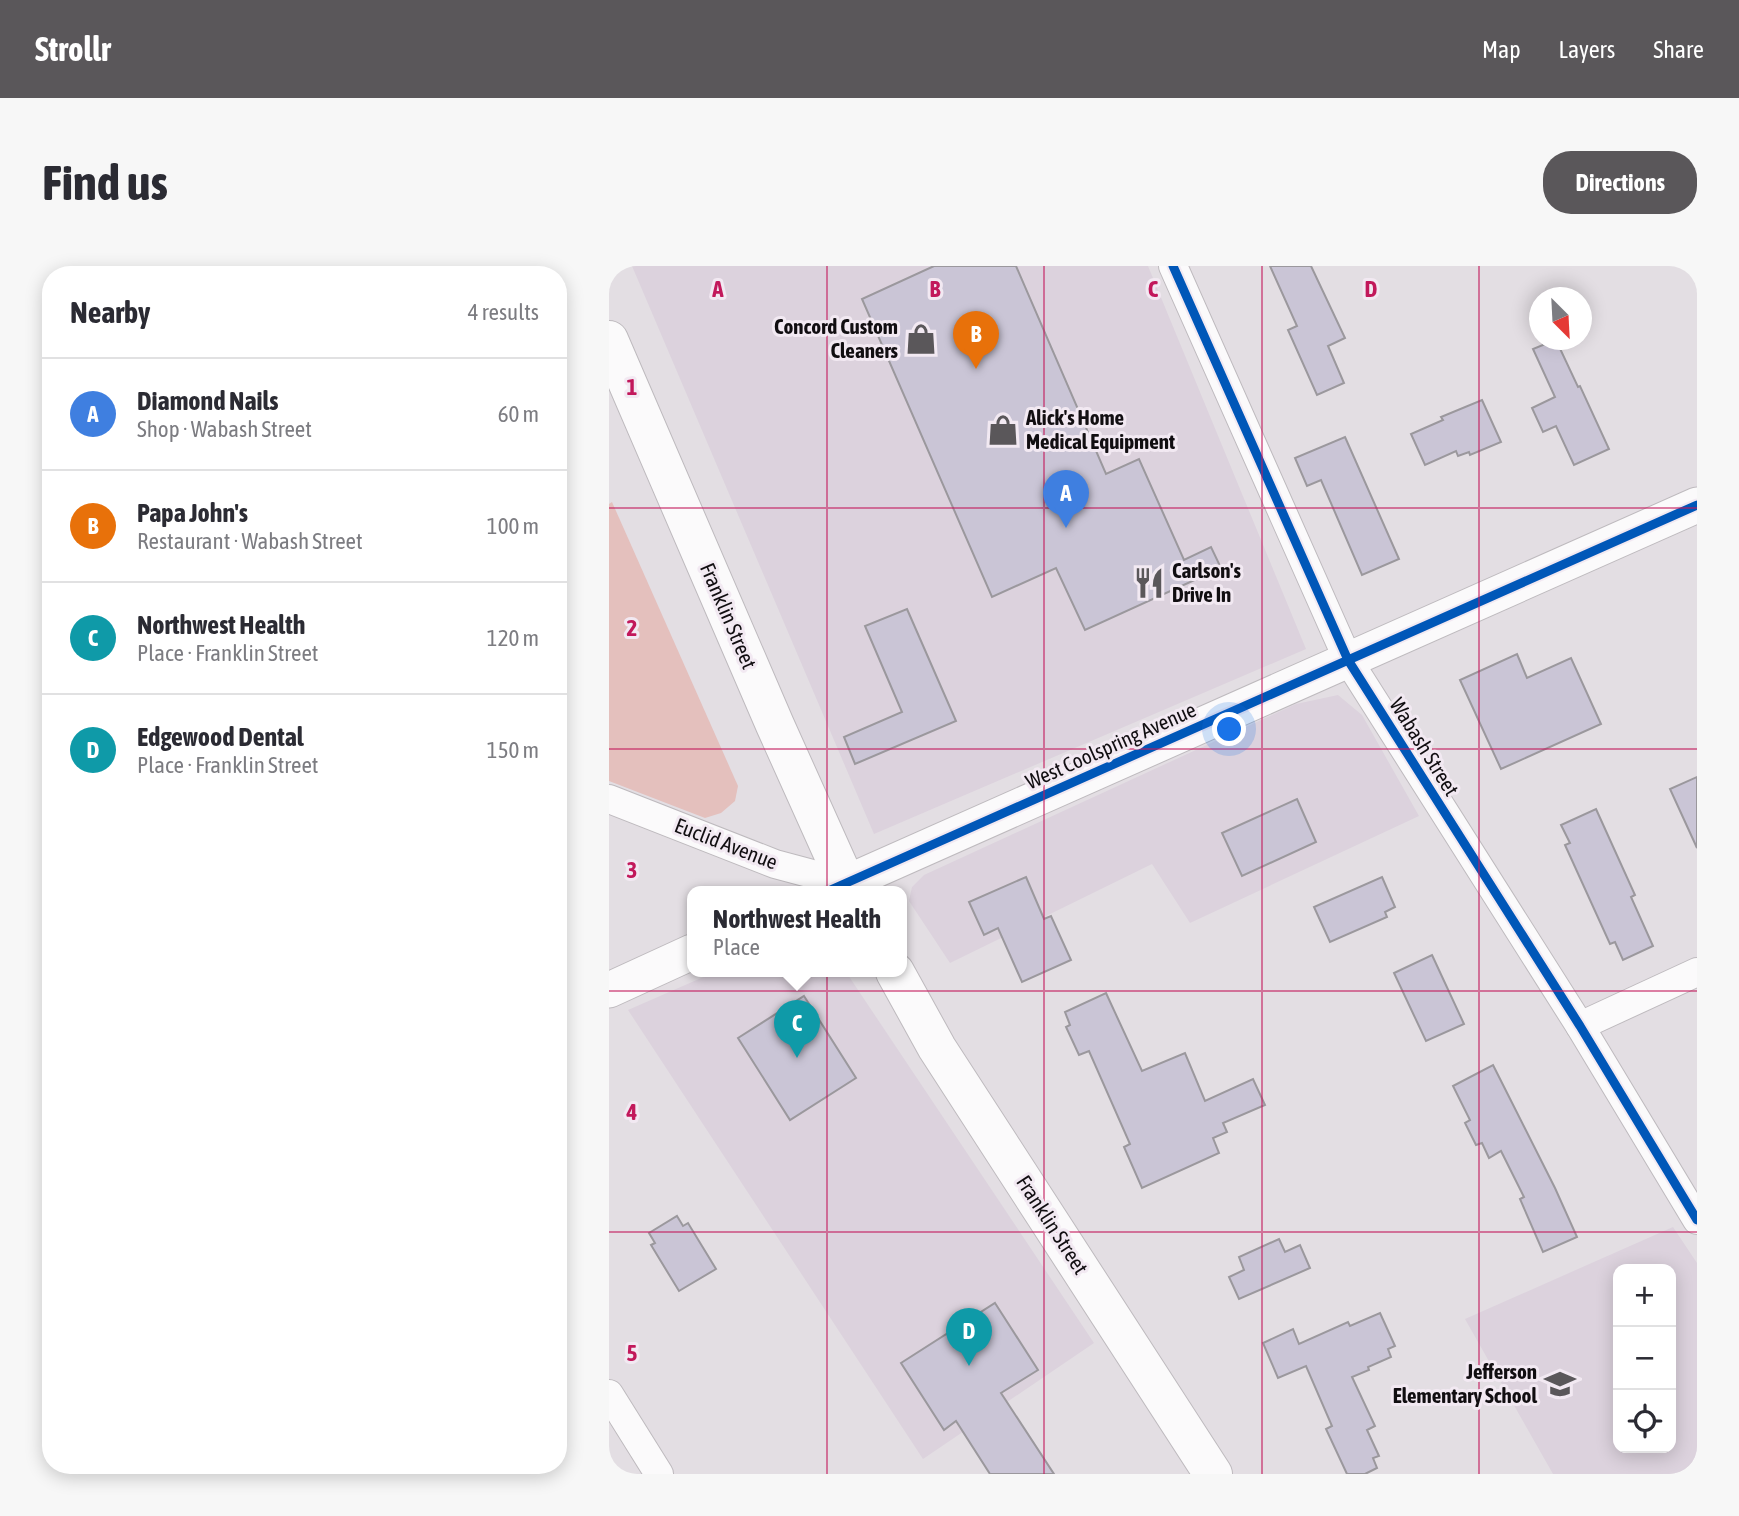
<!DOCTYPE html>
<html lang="en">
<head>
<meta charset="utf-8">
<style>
	:root { --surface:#fff; --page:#f7f7f7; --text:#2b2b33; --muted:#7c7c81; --line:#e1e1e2; --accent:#5a575a }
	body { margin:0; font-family:"Asap Condensed",sans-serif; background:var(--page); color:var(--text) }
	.controls { position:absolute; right:21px; bottom:21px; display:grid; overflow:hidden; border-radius:14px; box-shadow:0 4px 18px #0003 }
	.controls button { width:63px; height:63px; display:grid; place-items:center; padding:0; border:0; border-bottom:2px solid var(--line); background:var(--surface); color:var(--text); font:35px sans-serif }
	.compass { position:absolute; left:920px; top:21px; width:63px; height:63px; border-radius:50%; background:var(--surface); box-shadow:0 4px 18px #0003; rotate:156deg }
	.you { position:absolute; left:621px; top:464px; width:24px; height:24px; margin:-18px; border:5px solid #fff; border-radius:50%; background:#1a73e8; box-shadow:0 0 0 10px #1a73e833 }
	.badge { display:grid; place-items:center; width:46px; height:46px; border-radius:50%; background:var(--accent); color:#fff; font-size:23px; font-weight:700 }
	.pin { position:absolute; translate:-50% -58px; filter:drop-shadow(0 2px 4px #0008) }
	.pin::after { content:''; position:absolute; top:37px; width:24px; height:21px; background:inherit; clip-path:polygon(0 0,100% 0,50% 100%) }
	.popup { position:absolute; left:78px; top:620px; width:220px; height:91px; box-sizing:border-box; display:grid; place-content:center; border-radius:14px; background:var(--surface); filter:drop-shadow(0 2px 5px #0005); font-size:23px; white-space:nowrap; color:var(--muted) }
	.popup b { font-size:26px; color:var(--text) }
	.popup::after { content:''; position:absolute; left:50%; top:100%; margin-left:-14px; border:14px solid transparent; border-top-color:var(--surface) }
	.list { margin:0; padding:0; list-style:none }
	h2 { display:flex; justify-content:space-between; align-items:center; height:91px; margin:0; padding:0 28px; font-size:30px }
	h2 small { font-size:23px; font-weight:400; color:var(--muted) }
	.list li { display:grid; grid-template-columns:46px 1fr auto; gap:21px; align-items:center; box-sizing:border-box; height:112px; padding:0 28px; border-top:2px solid var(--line) }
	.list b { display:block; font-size:26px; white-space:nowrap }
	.list p { margin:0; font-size:23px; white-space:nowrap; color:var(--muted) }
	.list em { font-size:23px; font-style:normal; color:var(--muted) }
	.icon { flex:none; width:38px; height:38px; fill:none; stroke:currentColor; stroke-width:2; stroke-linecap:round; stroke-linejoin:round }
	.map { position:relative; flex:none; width:1088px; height:1208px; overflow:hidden; border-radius:28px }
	header { display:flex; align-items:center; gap:42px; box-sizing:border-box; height:98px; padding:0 35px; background:var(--accent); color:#fff }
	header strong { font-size:33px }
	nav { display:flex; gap:38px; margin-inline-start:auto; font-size:24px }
	.intro { display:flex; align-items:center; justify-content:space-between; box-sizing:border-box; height:168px; padding:0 42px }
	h1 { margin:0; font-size:49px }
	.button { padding:18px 32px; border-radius:28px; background:var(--accent); color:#fff; font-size:24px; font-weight:700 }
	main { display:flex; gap:42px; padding:0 42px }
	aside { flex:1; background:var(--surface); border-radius:28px; box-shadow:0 4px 18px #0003 }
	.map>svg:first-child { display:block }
	.built { fill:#dcd2dd; fill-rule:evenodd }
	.green { fill:#e4c0bd }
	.building { fill:#cac5d6; stroke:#9b989d; stroke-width:2 }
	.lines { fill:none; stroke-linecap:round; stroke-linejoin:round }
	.minor-casing { stroke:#bebabe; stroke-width:30 }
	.tertiary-casing { stroke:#bebabe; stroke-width:37 }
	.secondary-casing { stroke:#bebabe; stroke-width:40 }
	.primary-casing { stroke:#bebabe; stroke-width:40 }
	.minor { stroke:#fbfafb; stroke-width:28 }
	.tertiary { stroke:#fbfafb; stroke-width:35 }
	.secondary { stroke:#fbfafb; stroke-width:38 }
	.primary { stroke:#fbfafb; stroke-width:38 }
	.cycleway-casing { stroke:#f2e9f2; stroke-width:13 }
	.cycleway { stroke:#0057b8; stroke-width:9 }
	.grid { fill:none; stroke:#c2185b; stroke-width:2; stroke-opacity:0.55 }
	.labels { text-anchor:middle; stroke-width:6; stroke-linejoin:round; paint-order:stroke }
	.poi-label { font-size:21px; font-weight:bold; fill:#110e11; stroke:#f2e9f2; text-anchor:end }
	.street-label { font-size:21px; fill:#110e11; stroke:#f2e9f2 }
	.grid-label { font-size:23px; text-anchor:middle; font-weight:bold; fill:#c2185b; stroke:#f2e9f2; stroke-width:6; stroke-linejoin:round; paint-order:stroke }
</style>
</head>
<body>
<header>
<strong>Strollr</strong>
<nav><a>Map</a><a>Layers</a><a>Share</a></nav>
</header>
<div class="intro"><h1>Find us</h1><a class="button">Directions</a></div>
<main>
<aside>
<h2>Nearby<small>4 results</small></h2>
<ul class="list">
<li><span class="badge" style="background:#3f7fe0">A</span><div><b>Diamond Nails</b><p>Shop · Wabash Street</p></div><em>60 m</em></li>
<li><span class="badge" style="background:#e8710a">B</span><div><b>Papa John's</b><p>Restaurant · Wabash Street</p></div><em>100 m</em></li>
<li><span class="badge" style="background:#0f9aa8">C</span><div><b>Northwest Health</b><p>Place · Franklin Street</p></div><em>120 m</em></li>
<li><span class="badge" style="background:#0f9aa8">D</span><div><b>Edgewood Dental</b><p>Place · Franklin Street</p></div><em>150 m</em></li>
</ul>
</aside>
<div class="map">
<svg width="1088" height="1208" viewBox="0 0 1088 1208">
	<rect width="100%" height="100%" fill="#e3dee3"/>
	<g class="built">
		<path d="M23 0H539L697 383 265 568Z"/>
		<path d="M729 429 753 449 810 550 581 657 543 598 341 697 300 635 303 621 315 609 687 438Z"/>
		<path d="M106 706H237L485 1077 314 1193 19 744Z"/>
		<path d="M1064 961 1088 997V1208H944L856 1053ZM1062 1003V1182H1009V1003Z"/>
	</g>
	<path class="green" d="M3 236 129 520 126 535 112 547 96 552 0 515V238Z"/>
	<g class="building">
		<path d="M325 0H407L497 208 530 193 575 294 602 281 612 302 476 364 447 302 383 331 253 33Z"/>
		<path d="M661 0H702L736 72 719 80 735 117 708 129 679 64 688 60Z"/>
		<path d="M946 74H947L969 121 971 120 1000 183 965 199 947 160 934 166 923 142 946 131 924 83Z"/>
		<path d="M873 134 892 176 861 189 860 186 849 190 847 185 816 199 802 168 834 154 832 151Z"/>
		<path d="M736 171 790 293 753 309 712 214 698 220 686 192Z"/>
		<path d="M298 343 347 455 246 498 235 471 293 446 256 360Z"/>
		<path d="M908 388 918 412 962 392 992 458 892 503 851 414Z"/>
		<path d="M1088 511V582L1061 523Z"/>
		<path d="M688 533 707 576 633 610 613 567Z"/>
		<path d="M987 543 1026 629 1022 631 1044 680 1014 694 1006 676 1001 678 956 579 961 577 952 559Z"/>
		<path d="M417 611 435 653 442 650 462 694 413 716 389 662 375 669 360 636Z"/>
		<path d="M773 611 786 641 776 646 778 651 721 676 705 641Z"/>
		<path d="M823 689 855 758 817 775 785 707Z"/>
		<path d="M497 727 533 805 576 787 596 835 644 813 656 839 614 857 618 866 604 872 610 887 533 922 515 881 521 878 480 785 470 789 457 761 461 759 456 746Z"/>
		<path d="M195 730 247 812 181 854 129 772Z"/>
		<path d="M884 799 946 922 968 971 934 986 911 933 915 931 892 885 880 892 873 877 867 879 856 857 861 854 844 820Z"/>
		<path d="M68 950 74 960 79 957 107 1003 70 1025 42 979 46 977 40 967Z"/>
		<path d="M670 973 676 986 691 979 701 1002 630 1033 620 1011 635 1004 630 991Z"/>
		<path d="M386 1037 429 1104 392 1127 445 1208H381L347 1155 335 1164 292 1097Z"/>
		<path d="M771 1047 786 1080 779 1083 782 1091 759 1101 760 1104 743 1111 766 1160 758 1164 770 1190 764 1192 768 1202 756 1208H738L717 1163 723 1160 697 1100 669 1112 654 1077 684 1063 690 1078 739 1056 741 1060Z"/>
	</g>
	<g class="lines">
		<defs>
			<g id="minor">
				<path d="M564 0 739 394 971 760 1088 954"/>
				<path d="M0 533 166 598 237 617"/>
				<path d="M971 760 1088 706"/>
				<path d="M0 1128 50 1208"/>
			</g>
			<g id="tertiary">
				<path d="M217 626 1088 239"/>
				<path d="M0 724 83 686"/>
			</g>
			<path id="secondary" d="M286 706 328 782 604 1208"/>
			<path id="primary" d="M0 74 166 459 237 617"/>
		</defs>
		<use href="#minor" class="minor-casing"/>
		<use href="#tertiary" class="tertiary-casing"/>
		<use href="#secondary" class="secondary-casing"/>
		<use href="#primary" class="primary-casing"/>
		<use href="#minor" class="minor"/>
		<use href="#tertiary" class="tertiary"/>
		<use href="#secondary" class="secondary"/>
		<use href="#primary" class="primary"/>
		<defs>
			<g id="cycleway">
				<path d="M564 0 739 394 971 760 1088 954"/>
				<path d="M217 626 1088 239"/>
			</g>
		</defs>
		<use href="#cycleway" class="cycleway-casing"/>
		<use href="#cycleway" class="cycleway"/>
	</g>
	<path class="grid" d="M218 0V1208M435 0V1208M653 0V1208M870 0V1208M0 242H1088M0 483H1088M0 725H1088M0 966H1088"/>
	<defs>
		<symbol id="shop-bare" viewBox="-9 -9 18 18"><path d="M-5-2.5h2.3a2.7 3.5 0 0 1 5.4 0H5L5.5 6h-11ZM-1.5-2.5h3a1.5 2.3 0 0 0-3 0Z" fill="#5a575a" stroke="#f2e9f2" stroke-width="2.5" paint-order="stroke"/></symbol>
		<symbol id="restaurant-bare" viewBox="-9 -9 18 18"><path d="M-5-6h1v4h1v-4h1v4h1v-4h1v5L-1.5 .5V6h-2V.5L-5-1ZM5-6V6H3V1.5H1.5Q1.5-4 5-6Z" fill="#5a575a" stroke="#f2e9f2" stroke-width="2.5" paint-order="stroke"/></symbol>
		<symbol id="school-bare" viewBox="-9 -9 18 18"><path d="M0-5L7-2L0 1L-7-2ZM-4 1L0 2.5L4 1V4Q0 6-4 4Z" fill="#5a575a" stroke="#f2e9f2" stroke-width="2.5" paint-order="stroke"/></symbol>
	</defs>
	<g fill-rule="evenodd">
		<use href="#shop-bare" x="290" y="51" width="44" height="44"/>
		<use href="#shop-bare" x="372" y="142" width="44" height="44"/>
		<use href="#restaurant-bare" x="518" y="295" width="44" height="44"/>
		<use href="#school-bare" x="929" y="1096" width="44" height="44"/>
	</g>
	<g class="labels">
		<g class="poi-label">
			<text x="289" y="68">Concord Custom<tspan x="289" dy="24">Cleaners</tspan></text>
			<text x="417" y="159" text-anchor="start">Alick's Home<tspan x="417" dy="24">Medical Equipment</tspan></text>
			<text x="563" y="312" text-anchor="start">Carlson's<tspan x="563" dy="24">Drive In</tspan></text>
			<text x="928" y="1113">Jefferson<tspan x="928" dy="24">Elementary School</tspan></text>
		</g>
		<g class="street-label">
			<text transform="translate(119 350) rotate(67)" y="7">Franklin Street</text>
			<text transform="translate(502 480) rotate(-24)" y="7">West Coolspring Avenue</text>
			<text transform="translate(815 481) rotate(58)" y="7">Wabash Street</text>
			<text transform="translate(117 578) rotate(21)" y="7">Euclid Avenue</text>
			<text transform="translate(443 959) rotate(57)" y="7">Franklin Street</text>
		</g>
	</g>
	<g class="grid-label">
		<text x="109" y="31">A</text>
		<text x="326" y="31">B</text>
		<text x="544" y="31">C</text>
		<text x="762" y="31">D</text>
		<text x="23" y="129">1</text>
		<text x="23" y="370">2</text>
		<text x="23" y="612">3</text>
		<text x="23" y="854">4</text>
		<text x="23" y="1095">5</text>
	</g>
</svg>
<div class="controls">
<button>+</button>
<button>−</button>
<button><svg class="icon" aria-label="locate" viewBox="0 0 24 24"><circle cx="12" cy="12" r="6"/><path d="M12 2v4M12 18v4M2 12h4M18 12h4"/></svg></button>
</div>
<svg class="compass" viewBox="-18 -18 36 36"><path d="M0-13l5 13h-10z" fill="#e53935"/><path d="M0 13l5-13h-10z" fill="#7c7c81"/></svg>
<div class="you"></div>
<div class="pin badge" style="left:457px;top:262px;background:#3f7fe0">A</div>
<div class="pin badge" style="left:367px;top:103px;background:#e8710a">B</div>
<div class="pin badge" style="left:188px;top:792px;background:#0f9aa8">C</div>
<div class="popup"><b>Northwest Health</b>Place</div>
<div class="pin badge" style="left:360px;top:1100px;background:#0f9aa8">D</div>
</div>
</main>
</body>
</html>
